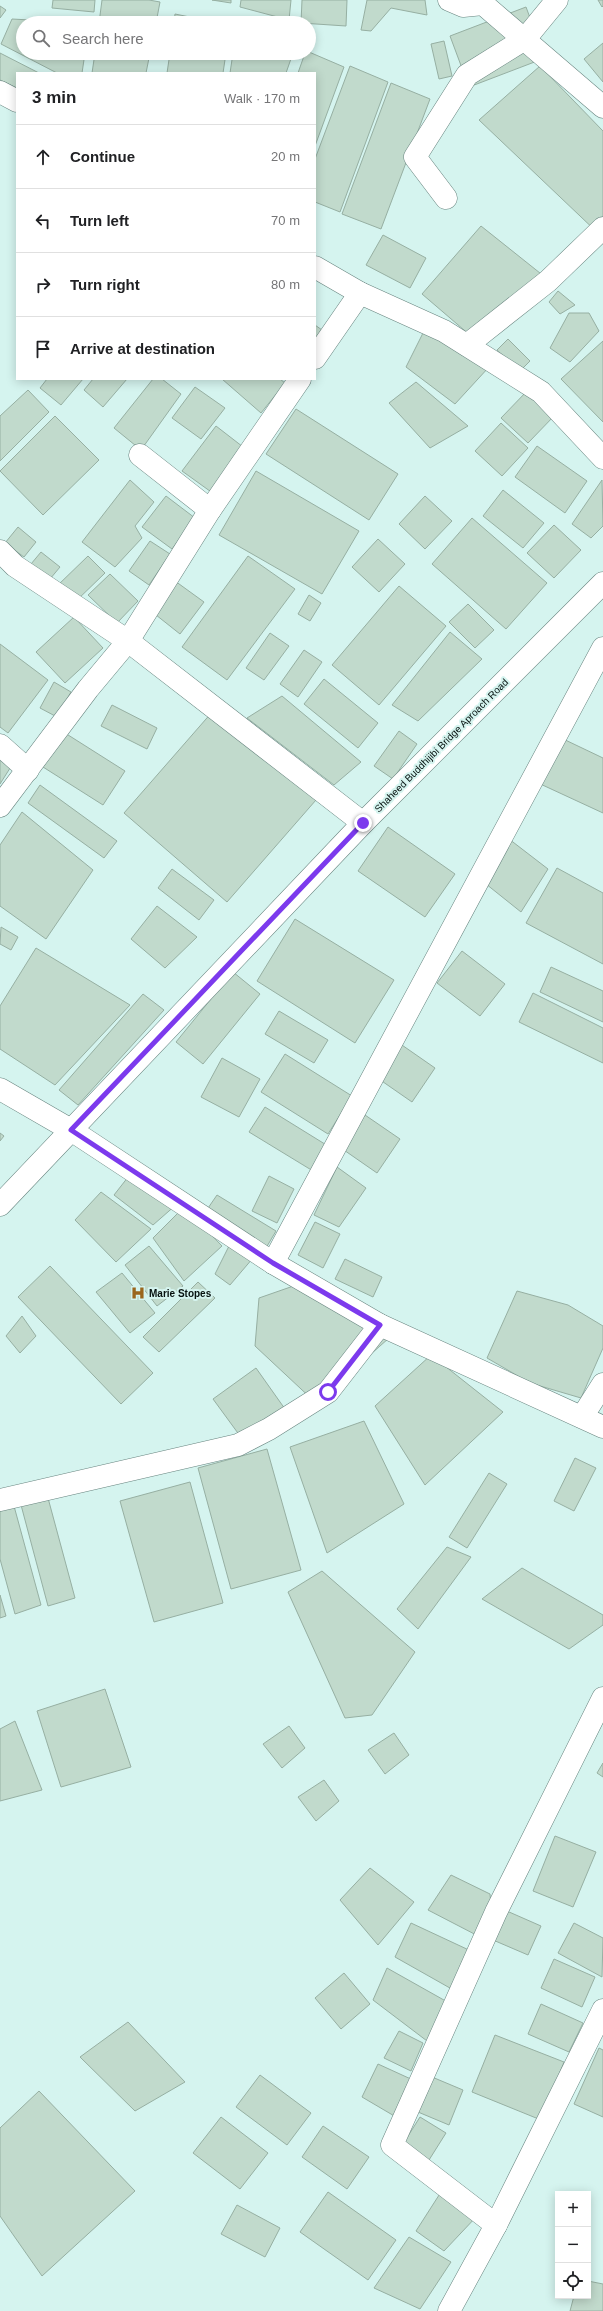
<!DOCTYPE html>
<html lang="en">
<head>
<meta charset="utf-8">
<style>
	:root { --surface:#fff; --page:#f6f6f6; --text:#202124; --muted:#757577; --line:#e0e0e0 }
	body { margin:0; font-family:Helvetica,sans-serif; background:var(--page); color:var(--text) }
	.controls { position:absolute; right:12px; bottom:12px; display:grid; overflow:hidden; border-radius:0px; box-shadow:0 2px 10px #0003 }
	.controls button { width:36px; height:36px; display:grid; place-items:center; padding:0; border:0; border-bottom:1px solid var(--line); background:var(--surface); color:var(--text); font:20px sans-serif }
	.stop { position:absolute; width:12px; height:12px; margin:-9px; border:3px solid #7c3aed; border-radius:50%; background:#fff }
	.stop.end { background:#7c3aed; border-color:#fff; box-shadow:0 1px 4px #0008 }
	.list { margin:0; padding:0; list-style:none }
	h2 { display:flex; justify-content:space-between; align-items:center; height:52px; margin:0; padding:0 16px; font-size:17px }
	h2 small { font-size:13px; font-weight:400; color:var(--muted) }
	.list li { display:grid; grid-template-columns:26px 1fr auto; gap:12px; align-items:center; box-sizing:border-box; height:64px; padding:0 16px; border-top:1px solid var(--line) }
	.list b { display:block; font-size:15px; white-space:nowrap }
	.list em { font-size:13px; font-style:normal; color:var(--muted) }
	.icon { flex:none; width:22px; height:22px; fill:none; stroke:currentColor; stroke-width:2; stroke-linecap:round; stroke-linejoin:round }
	.map { position:relative; flex:none; width:603px; height:2311px; overflow:hidden }
	.search { position:absolute; background:var(--surface); box-shadow:0 2px 10px #0003; left:16px; top:16px; width:300px; height:44px; display:flex; align-items:center; gap:10px; box-sizing:border-box; padding:0 14px; border-radius:22px; color:var(--muted); font-size:15px }
	.panel { position:absolute; background:var(--surface); box-shadow:0 2px 10px #0003; left:16px; top:72px; width:300px; height:308px; border-radius:0px }
	.map>svg:first-child { display:block }
	.building { fill:#c1dacc; stroke:#96afa2 }
	.lines { fill:none; stroke-linecap:round; stroke-linejoin:round }
	.minor-casing { stroke:#67847f; stroke-width:23 }
	.major-casing { stroke:#67847f; stroke-width:23 }
	.minor { stroke:#fff; stroke-width:22 }
	.major { stroke:#fff; stroke-width:22 }
	.route { stroke:#7c3aed; stroke-width:5 }
	.labels { text-anchor:middle; stroke-width:4; stroke-linejoin:round; paint-order:stroke }
	.street-label { font-size:10px; fill:#06110f; stroke:#d5f4ef }
	.poi-label { font-size:10px; font-weight:bold; fill:#06110f; stroke:#d5f4ef; text-anchor:start }
</style>
</head>
<body>
<div class="map">
<svg width="603" height="2311" viewBox="0 0 603 2311">
	<rect width="100%" height="100%" fill="#d5f4ef"/>
	<g class="building">
		<path d="M53 0H95L94 12 52 8Z"/>
		<path d="M102 0H149L160 2 156 23H99Z"/>
		<path d="M212 0H231V3Z"/>
		<path d="M241 0H291L289 20 240 7Z"/>
		<path d="M302 0H347L346 26 301 23Z"/>
		<path d="M367 0H425L427 15 391 8 371 31 361 30Z"/>
		<path d="M598 0H603V6L602 7Z"/>
		<path d="M0 6 6 10 0 18Z"/>
		<path d="M526 7 545 58 469 87 450 36Z"/>
		<path d="M175 14 219 23H174Z"/>
		<path d="M12 19 84 23H23V53H85L82 73H57L1 44Z"/>
		<path d="M444 41 452 76 439 79 431 44Z"/>
		<path d="M603 43V82L584 59Z"/>
		<path d="M309 52 344 67 315 146V73H298L305 53Z"/>
		<path d="M0 53 39 73H17V88L0 80Z"/>
		<path d="M95 53H150L146 73H92Z"/>
		<path d="M170 53H226L223 73H167Z"/>
		<path d="M233 53H293L286 73H230Z"/>
		<path d="M350 66 388 82 340 212 315 202V159Z"/>
		<path d="M540 66 603 131V232L600 235 479 120Z"/>
		<path d="M391 83 430 99 381 229 342 214Z"/>
		<path d="M481 226 555 285 478 342 422 294Z"/>
		<path d="M383 235 426 258 410 288 366 265Z"/>
		<path d="M558 291 575 305 560 314 549 302Z"/>
		<path d="M569 313H589L599 331 570 362 550 348Z"/>
		<path d="M315 325 322 330 315 339Z"/>
		<path d="M424 331 489 367 455 404 406 367Z"/>
		<path d="M508 339 530 361 520 371 497 350Z"/>
		<path d="M603 341V422L561 379Z"/>
		<path d="M47 379H83L61 405 40 388Z"/>
		<path d="M93 379H127L103 407 84 390Z"/>
		<path d="M153 379H162L181 394 141 450 114 428Z"/>
		<path d="M222 379H280L285 383 261 413Z"/>
		<path d="M416 382 468 426 430 448 389 403Z"/>
		<path d="M195 387 225 408 201 439 172 418Z"/>
		<path d="M28 390 49 412 0 461V416Z"/>
		<path d="M528 390 555 415 528 443 501 418Z"/>
		<path d="M296 409 398 474 369 520 266 454Z"/>
		<path d="M55 416 99 460 43 515 0 471Z"/>
		<path d="M501 423 528 448 502 476 475 451Z"/>
		<path d="M216 426 247 450 214 494 182 471Z"/>
		<path d="M537 446 587 481 565 513 515 477Z"/>
		<path d="M256 471 359 531 322 594 219 535Z"/>
		<path d="M130 480 154 502 135 526 142 538 115 567 82 542Z"/>
		<path d="M602 480 603 526 591 538 572 524Z"/>
		<path d="M503 490 544 523 523 548 483 516Z"/>
		<path d="M166 496 195 518 172 549 142 527Z"/>
		<path d="M425 496 452 521 425 549 399 524Z"/>
		<path d="M472 518 547 583 506 629 432 564Z"/>
		<path d="M554 525 581 550 554 578 527 553Z"/>
		<path d="M18 527 36 542 24 557 5 543Z"/>
		<path d="M378 539 405 564 379 592 352 567Z"/>
		<path d="M150 541 170 554 149 585 129 571Z"/>
		<path d="M41 552 60 567 50 579 31 564Z"/>
		<path d="M88 556 105 573 74 603 57 586Z"/>
		<path d="M248 556 295 589 227 680 182 647Z"/>
		<path d="M110 574 138 601 117 623 88 595Z"/>
		<path d="M175 581 204 602 180 634 151 611Z"/>
		<path d="M399 586 446 626 379 705 332 665Z"/>
		<path d="M309 595 321 603 310 621 298 614Z"/>
		<path d="M468 604 494 630 475 648 449 622Z"/>
		<path d="M74 617 103 648 65 683 36 652Z"/>
		<path d="M450 632 482 659 418 721 392 705Z"/>
		<path d="M270 633 289 646 264 680 246 668Z"/>
		<path d="M0 644 48 680 8 733 0 727Z"/>
		<path d="M304 650 322 662 298 697 280 684Z"/>
		<path d="M324 679 378 723 358 748 304 704Z"/>
		<path d="M54 682 71 692 57 717 40 708Z"/>
		<path d="M282 696 361 762 334 785 247 718Z"/>
		<path d="M112 705 157 728 147 749 101 726Z"/>
		<path d="M213 711 316 800 227 902 124 813Z"/>
		<path d="M399 731 417 744 393 779 374 766Z"/>
		<path d="M65 733 125 771 103 805 43 767Z"/>
		<path d="M559 737 603 758V813L536 782Z"/>
		<path d="M0 757 12 765 0 784Z"/>
		<path d="M40 785 117 841 104 858 28 803Z"/>
		<path d="M22 812 93 870 46 939 0 906V845Z"/>
		<path d="M388 827 455 874 425 917 358 871Z"/>
		<path d="M509 839 548 869 521 912 486 884Z"/>
		<path d="M557 868 603 893V964L526 923Z"/>
		<path d="M172 869 214 900 199 920 158 888Z"/>
		<path d="M157 906 197 937 165 968 131 939Z"/>
		<path d="M295 919 394 980 355 1043 257 981Z"/>
		<path d="M1 927 18 937 11 950 0 944Z"/>
		<path d="M36 948 130 1005 55 1085 0 1049V1006Z"/>
		<path d="M462 951 505 984 480 1016 437 983Z"/>
		<path d="M551 967 603 991V1022L540 992Z"/>
		<path d="M233 972 260 994 203 1064 176 1042Z"/>
		<path d="M533 993 603 1028V1063L519 1022Z"/>
		<path d="M143 994 164 1010 78 1105 59 1090Z"/>
		<path d="M279 1011 328 1040 314 1063 265 1034Z"/>
		<path d="M399 1043 435 1068 412 1102 376 1077Z"/>
		<path d="M285 1054 352 1096 328 1134 261 1092Z"/>
		<path d="M222 1058 260 1079 239 1117 201 1097Z"/>
		<path d="M265 1107 328 1146 313 1171 249 1132Z"/>
		<path d="M365 1115 400 1139 377 1173 341 1148Z"/>
		<path d="M0 1133 4 1136 0 1141Z"/>
		<path d="M337 1167 366 1188 339 1227 314 1215Z"/>
		<path d="M132 1172 177 1204 153 1225 114 1195Z"/>
		<path d="M269 1176 294 1189 277 1223 252 1211Z"/>
		<path d="M101 1192 151 1229 116 1262 75 1220Z"/>
		<path d="M217 1195 276 1231 266 1248 206 1211Z"/>
		<path d="M184 1207 222 1246 184 1281 153 1238Z"/>
		<path d="M315 1222 340 1234 323 1268 298 1255Z"/>
		<path d="M233 1238 253 1258 230 1285 215 1274Z"/>
		<path d="M149 1246 183 1286 157 1306 125 1265Z"/>
		<path d="M345 1259 382 1277 373 1297 335 1279Z"/>
		<path d="M50 1266 153 1373 121 1404 18 1297Z"/>
		<path d="M122 1273 155 1313 130 1333 96 1292Z"/>
		<path d="M198 1282 215 1298 159 1352 143 1337Z"/>
		<path d="M302 1283 389 1338 316 1403 255 1346 259 1298Z"/>
		<path d="M517 1291 568 1305 603 1326V1348L581 1398 530 1383 487 1358Z"/>
		<path d="M22 1316 36 1336 20 1353 6 1336Z"/>
		<path d="M431 1355 503 1412 425 1485 375 1406Z"/>
		<path d="M256 1368 285 1409 243 1440 213 1399Z"/>
		<path d="M364 1421 404 1504 327 1553 290 1447Z"/>
		<path d="M267 1449 301 1570 231 1589 198 1468Z"/>
		<path d="M575 1458 596 1468 574 1511 554 1501Z"/>
		<path d="M489 1473 507 1484 467 1548 449 1537Z"/>
		<path d="M190 1482 223 1603 154 1622 120 1501Z"/>
		<path d="M48 1498 75 1598 48 1606 21 1505Z"/>
		<path d="M14 1506 41 1605 15 1614 0 1559V1509Z"/>
		<path d="M447 1547 471 1557 418 1629 397 1609Z"/>
		<path d="M522 1568 603 1615V1625L569 1649 482 1599Z"/>
		<path d="M322 1571 415 1652 372 1715 345 1718 288 1592Z"/>
		<path d="M0 1595 6 1616 0 1618Z"/>
		<path d="M105 1689 131 1767 61 1787 37 1711Z"/>
		<path d="M15 1721 42 1790 0 1801V1729Z"/>
		<path d="M289 1726 305 1748 282 1768 263 1744Z"/>
		<path d="M394 1733 409 1755 385 1774 368 1750Z"/>
		<path d="M603 1763V1777L597 1773Z"/>
		<path d="M324 1780 339 1801 316 1821 298 1797Z"/>
		<path d="M555 1836 596 1852 573 1907 533 1891Z"/>
		<path d="M370 1868 414 1902 378 1945 340 1900Z"/>
		<path d="M451 1875 490 1894 491 1905 484 1939 428 1910Z"/>
		<path d="M500 1908 541 1926 528 1955 486 1937Z"/>
		<path d="M411 1923 471 1951 457 1992 395 1957Z"/>
		<path d="M574 1923 603 1938 602 1977 558 1953Z"/>
		<path d="M554 1959 595 1977 582 2007 541 1988Z"/>
		<path d="M387 1968 451 2004 431 2044 373 2000Z"/>
		<path d="M344 1973 370 2004 341 2029 315 1998Z"/>
		<path d="M541 2004 583 2023 569 2052 528 2034Z"/>
		<path d="M128 2022 185 2082 135 2111 80 2057Z"/>
		<path d="M399 2031 423 2043 411 2071 384 2058Z"/>
		<path d="M495 2035 564 2062 541 2120 472 2092Z"/>
		<path d="M599 2048 603 2050V2117L574 2104Z"/>
		<path d="M378 2064 413 2080 396 2117 362 2097Z"/>
		<path d="M260 2075 311 2113 287 2145 236 2107Z"/>
		<path d="M432 2077 463 2090 449 2125 418 2112Z"/>
		<path d="M39 2091 135 2191 42 2276 0 2216V2128Z"/>
		<path d="M221 2117 268 2153 240 2189 193 2153Z"/>
		<path d="M420 2117 446 2133 429 2160 403 2144Z"/>
		<path d="M323 2126 369 2157 347 2189 302 2157Z"/>
		<path d="M328 2192 396 2240 368 2280 300 2232Z"/>
		<path d="M441 2192 477 2216 444 2251 416 2231Z"/>
		<path d="M237 2205 280 2228 265 2257 221 2234Z"/>
		<path d="M409 2237 451 2262 420 2309 374 2288Z"/>
		<path d="M588 2281 603 2284V2311H570L574 2296H588Z"/>
	</g>
	<g class="lines">
		<defs>
			<g id="minor">
				<path d="M449 0 463 6 483 4 603 107"/>
				<path d="M0 92 17 101"/>
				<path d="M446 198 415 157 467 75 525 39 557 0"/>
				<path d="M315 267 360 293 444 331 541 392 603 458"/>
				<path d="M467 345 548 281 603 228"/>
				<path d="M315 358 360 293"/>
				<path d="M140 455 210 510"/>
				<path d="M0 551 15 566 128 641 363 823"/>
				<path d="M0 745 28 770"/>
				<path d="M0 806 88 689 128 641 210 510 300 379"/>
				<path d="M0 1089 71 1130 273 1263 380 1325 603 1427"/>
				<path d="M273 1263 603 648"/>
				<path d="M582 1417 603 1384"/>
				<path d="M0 1500 238 1445 269 1429 328 1392 380 1325"/>
				<path d="M496 2225 392 2145 496 1912 603 1698"/>
				<path d="M449 2311 496 2225 603 2010"/>
			</g>
			<path id="major" d="M0 1205 363 823 603 583"/>
		</defs>
		<use href="#minor" class="minor-casing"/>
		<use href="#major" class="major-casing"/>
		<use href="#minor" class="minor"/>
		<use href="#major" class="major"/>
	</g>
	<g class="lines">
		<path class="route" d="M328 1392 380 1325 273 1263 71 1130 363 823"/>
	</g>
	<defs>
		<symbol id="hospital-bare" viewBox="-9 -9 18 18"><path d="M-5-5h3v3.5h4V-5h3V5h-3V1.5h-4V5h-3Z" fill="#9a661d" stroke="#d5f4ef" stroke-width="2.5" paint-order="stroke"/></symbol>
	</defs>
	<g fill-rule="evenodd">
		<use href="#hospital-bare" x="128" y="1283" width="20" height="20"/>
	</g>
	<g class="labels">
		<g class="street-label">
			<text transform="translate(441 745) rotate(-45)" y="4">Shaheed Buddhijibi Bridge Aproach Road</text>
		</g>
		<g class="poi-label">
			<text x="149" y="1297">Marie Stopes</text>
		</g>
	</g>
</svg>
<div class="controls">
<button>+</button>
<button>−</button>
<button><svg class="icon" aria-label="locate" viewBox="0 0 24 24"><circle cx="12" cy="12" r="6"/><path d="M12 2v4M12 18v4M2 12h4M18 12h4"/></svg></button>
</div>
<div class="stop" style="left:328px;top:1392px"></div>
<div class="stop end" style="left:363px;top:823px"></div>
<div class="search"><svg class="icon" aria-label="search" viewBox="0 0 24 24"><circle cx="10" cy="10" r="6"/><path d="M15 15l6 6"/></svg>Search here</div>
<section class="panel">
<h2>3 min<small>Walk · 170 m</small></h2>
<ul class="list">
<li><svg class="icon" aria-label="ahead" viewBox="0 0 24 24"><path d="M12 20V5M6 11l6-6 6 6"/></svg><div><b>Continue</b></div><em>20 m</em></li>
<li><svg class="icon" aria-label="left" viewBox="0 0 24 24"><path d="M17 20v-9H6M10 6l-5 5 5 5"/></svg><div><b>Turn left</b></div><em>70 m</em></li>
<li><svg class="icon" aria-label="right" viewBox="0 0 24 24"><path d="M7 20v-9h11M14 6l5 5-5 5"/></svg><div><b>Turn right</b></div><em>80 m</em></li>
<li><svg class="icon" aria-label="arrive" viewBox="0 0 24 24"><path d="M6 21V4h12l-3 4 3 4H6"/></svg><div><b>Arrive at destination</b></div></li>
</ul>
</section>
</div>
</body>
</html>
